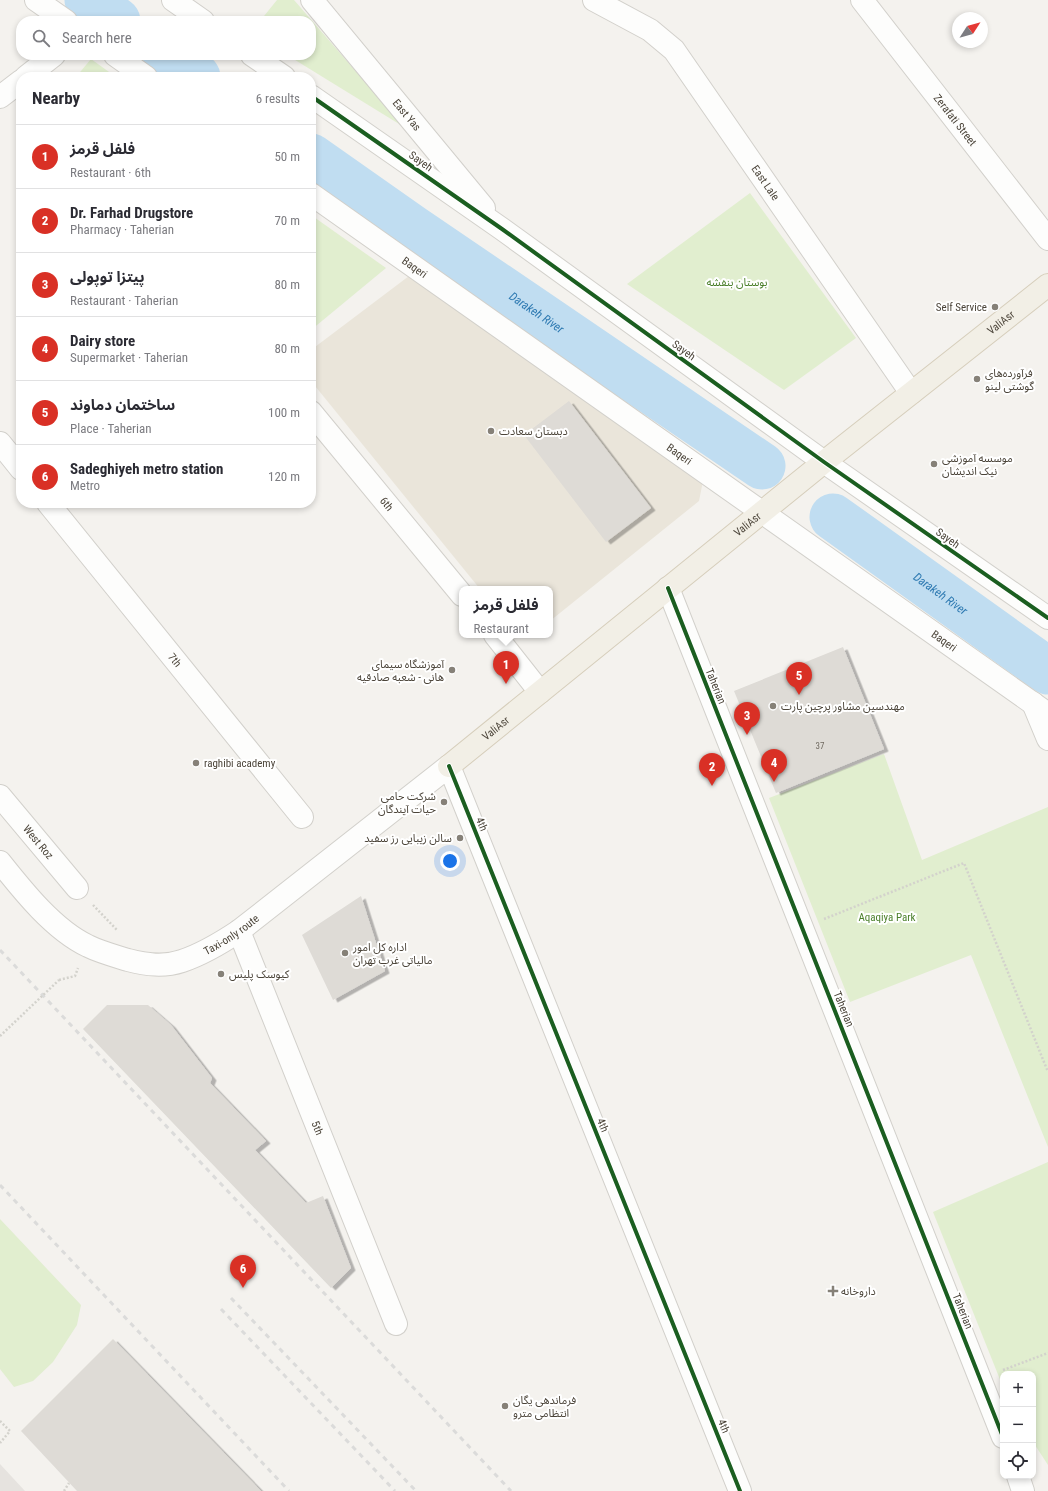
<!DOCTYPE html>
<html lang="en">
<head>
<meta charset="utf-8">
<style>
	:root { --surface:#fff; --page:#f7f7f7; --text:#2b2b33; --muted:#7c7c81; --line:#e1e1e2; --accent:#d93025 }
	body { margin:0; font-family:"Roboto Condensed","Noto Sans Arabic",sans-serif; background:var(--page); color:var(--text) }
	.controls { position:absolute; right:12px; bottom:12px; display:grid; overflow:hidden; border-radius:8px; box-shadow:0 2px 6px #0003 }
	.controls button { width:36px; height:36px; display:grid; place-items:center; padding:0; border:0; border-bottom:1px solid var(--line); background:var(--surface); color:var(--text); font:20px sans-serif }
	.compass { position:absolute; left:952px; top:12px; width:36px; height:36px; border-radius:50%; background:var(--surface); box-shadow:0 2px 6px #0003; rotate:54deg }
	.you { position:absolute; left:450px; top:861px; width:14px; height:14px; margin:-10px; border:3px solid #fff; border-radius:50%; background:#1a73e8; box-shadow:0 0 0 6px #1a73e833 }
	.badge { display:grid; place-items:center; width:26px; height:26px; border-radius:50%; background:var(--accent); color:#fff; font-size:13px; font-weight:700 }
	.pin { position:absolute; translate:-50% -33px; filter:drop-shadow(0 1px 2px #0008) }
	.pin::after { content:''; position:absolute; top:21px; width:14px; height:12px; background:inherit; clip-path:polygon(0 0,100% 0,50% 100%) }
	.popup { position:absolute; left:459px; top:586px; width:94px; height:52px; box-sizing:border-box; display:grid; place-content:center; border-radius:8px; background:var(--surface); filter:drop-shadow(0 1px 3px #0005); font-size:13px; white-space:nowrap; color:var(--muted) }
	.popup b { font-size:15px; color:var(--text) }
	.popup::after { content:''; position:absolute; left:50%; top:100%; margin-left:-8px; border:8px solid transparent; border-top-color:var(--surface) }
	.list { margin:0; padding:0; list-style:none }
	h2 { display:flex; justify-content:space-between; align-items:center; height:52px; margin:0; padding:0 16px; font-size:17px }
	h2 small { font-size:13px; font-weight:400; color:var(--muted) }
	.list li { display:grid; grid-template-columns:26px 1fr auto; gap:12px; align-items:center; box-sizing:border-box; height:64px; padding:0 16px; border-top:1px solid var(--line) }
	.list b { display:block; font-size:15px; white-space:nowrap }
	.list p { margin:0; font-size:13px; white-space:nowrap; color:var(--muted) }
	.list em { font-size:13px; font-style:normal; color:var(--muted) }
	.icon { flex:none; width:22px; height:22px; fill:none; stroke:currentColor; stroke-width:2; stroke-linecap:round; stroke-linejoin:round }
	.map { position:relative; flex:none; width:1048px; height:1491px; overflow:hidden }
	.search { position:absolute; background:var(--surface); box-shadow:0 2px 6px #0003; left:16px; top:16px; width:300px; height:44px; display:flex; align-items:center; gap:10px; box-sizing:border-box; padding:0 14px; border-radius:16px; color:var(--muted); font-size:15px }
	.panel { position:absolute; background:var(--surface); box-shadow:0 2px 6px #0003; left:16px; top:72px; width:300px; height:436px; border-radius:16px }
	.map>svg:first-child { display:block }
	.education { fill:#eae5da }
	.green { fill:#e1eecf }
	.parking { fill:#e6e3df }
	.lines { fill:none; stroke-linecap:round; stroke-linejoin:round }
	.river { stroke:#c0ddf1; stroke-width:47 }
	.building { fill:#dedbd6; filter:url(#shadow) }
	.minor-casing { stroke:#d2d0cb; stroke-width:24 }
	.major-casing { stroke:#d6cebb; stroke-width:24 }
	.path { stroke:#d3d2cc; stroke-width:2.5; stroke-dasharray:2 2; stroke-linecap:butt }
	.minor { stroke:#fdfdfc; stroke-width:22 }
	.major { stroke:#f2efe6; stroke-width:22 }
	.rail { stroke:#dbdbda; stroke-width:3; stroke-dasharray:5 5; stroke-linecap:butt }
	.path-bridge { stroke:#d3d2cc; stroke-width:2.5; stroke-dasharray:2 2; stroke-linecap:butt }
	.cycleway-casing { stroke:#fff; stroke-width:6 }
	.cycleway { stroke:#1b5e20; stroke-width:4 }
	.poi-dot { fill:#868178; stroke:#fff; stroke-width:1.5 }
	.labels { text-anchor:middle; stroke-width:4; stroke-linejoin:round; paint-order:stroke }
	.number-label { font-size:9px; fill:#706a61 }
	.street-label { font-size:11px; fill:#4b4439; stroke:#fff }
	.park-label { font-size:11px; fill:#4a7f2a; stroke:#fff }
	.poi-label { font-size:11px; fill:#4b4439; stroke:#fff; text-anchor:start }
	.water-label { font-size:12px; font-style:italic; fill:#2e7ab2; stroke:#fff }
</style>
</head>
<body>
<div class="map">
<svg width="1048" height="1491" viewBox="0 0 1048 1491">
	<defs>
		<filter id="shadow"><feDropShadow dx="4.5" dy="2.5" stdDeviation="0" flood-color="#0004"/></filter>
	</defs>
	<rect width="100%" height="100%" fill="#f4f2ee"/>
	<path class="education" d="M409 276 703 481 699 501 550 621V589H480L311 381V350Z"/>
	<g class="green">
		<path d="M277 0H294L404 127 287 55H311V21H260Z"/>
		<path d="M91 59 116 77H76Z"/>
		<path d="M750 193 856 338 784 390 627 284Z"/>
		<path d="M311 215 386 268 311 330Z"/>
		<path d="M884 754 922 860 1048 807V1147L971 955 850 1002 769 798Z"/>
		<path d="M1048 1162V1465L1033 1442V1374H1003V1387L933 1212Z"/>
		<path d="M0 1219 81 1305 77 1325 53 1362 33 1381 14 1387 0 1369Z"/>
	</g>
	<path class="parking" d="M0 1464 25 1491H0Z"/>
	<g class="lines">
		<g class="river">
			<path d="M88 0 117 21"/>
			<path d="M166 55 197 77"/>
			<path id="s1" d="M311 157 412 228 762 466"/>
			<path id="s2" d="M833 517 1048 671"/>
		</g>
	</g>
	<g class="building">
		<path d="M569 401 651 508 606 542 524 435Z"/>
		<path d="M843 647 884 749 776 793 734 691Z"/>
		<path d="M361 896 385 971 333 1000 302 935Z"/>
		<path d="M107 1005H148L171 1025 212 1078 210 1083 266 1141 255 1150 306 1203 323 1196 351 1268 331 1288 83 1029Z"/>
		<path d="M113 1339 261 1491H77L21 1431Z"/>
	</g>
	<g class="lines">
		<defs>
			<g id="minor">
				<path d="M36 0 66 21"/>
				<path d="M173 0 203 21"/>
				<path id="s3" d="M312 0 484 208"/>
				<path id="s4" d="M594 0 650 30 674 50 911 393"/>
				<path id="s5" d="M862 0 1048 239"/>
				<path d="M115 55 146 77"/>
				<path d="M252 55 284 77"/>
				<path d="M26 77 54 55"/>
				<path d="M311 96 502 229 824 462 1048 618"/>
				<path d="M0 97 21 81"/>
				<path id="s6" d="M311 194 1048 714"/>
				<path id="s7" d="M311 412 462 595"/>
				<path d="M0 443 21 469"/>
				<path id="s8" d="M48 503 302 817"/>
				<path d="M668 588 1003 1437"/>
				<path d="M495 635 540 692"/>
				<path d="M1033 703 1048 739"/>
				<path id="s9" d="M0 796 77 888"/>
				<path id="s10" d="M0 862C23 891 54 930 88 946 100 952 115 956 128 960 147 965 164 967 182 961 203 954 221 943 239 931L449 766 740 1491"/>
				<path id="s11" d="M239 931 396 1324"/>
				<path d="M1018 1476 1023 1491"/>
			</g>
			<g id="major">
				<path id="s12" d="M449 766 824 462 1048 285"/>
			</g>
		</defs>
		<use href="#minor" class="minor-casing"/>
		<use href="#major" class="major-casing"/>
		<g class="path">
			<path d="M93 905 117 930"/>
			<path d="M824 919 964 863 1048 1072"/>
			<path d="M59 980 75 976 78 968"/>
			<path d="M1003 1370 1048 1353"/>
			<path d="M0 1421 10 1431 0 1443"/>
			<path d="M64 1491 69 1483"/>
		</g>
		<use href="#minor" class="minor"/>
		<use href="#major" class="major"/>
		<g class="rail">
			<path d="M0 950 511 1491"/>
			<path d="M0 1185 289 1491"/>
			<path d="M231 1298 416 1491"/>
			<path d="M221 1309 395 1491"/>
		</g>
		<path class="path-bridge" d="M0 1036 59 980"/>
		<defs>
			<g id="cycleway">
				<path d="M311 96 502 229 824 462 1048 618"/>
				<path d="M668 588 1003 1437"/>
				<path d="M449 766 740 1491"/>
			</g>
		</defs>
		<use href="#cycleway" class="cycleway-casing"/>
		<use href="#cycleway" class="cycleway"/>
	</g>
	<g class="poi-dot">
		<circle cx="995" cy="307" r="4"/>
		<circle cx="977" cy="379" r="4"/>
		<circle cx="491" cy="431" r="4"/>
		<circle cx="934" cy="464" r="4"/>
		<circle cx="452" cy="670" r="4"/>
		<circle cx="773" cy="706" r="4"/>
		<circle cx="196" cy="763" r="4"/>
		<circle cx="444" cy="802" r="4"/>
		<circle cx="460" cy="838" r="4"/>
		<circle cx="345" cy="953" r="4"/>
		<circle cx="221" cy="974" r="4"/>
		<path d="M831 1285h4v4h4v4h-4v4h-4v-4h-4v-4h4z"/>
		<circle cx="505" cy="1406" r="4"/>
	</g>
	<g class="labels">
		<g class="number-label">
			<text x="820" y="749">37</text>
		</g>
		<g class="street-label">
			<text dy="4" stroke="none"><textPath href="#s3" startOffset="149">East Yas</textPath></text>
			<text dy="4" stroke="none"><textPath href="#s5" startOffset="152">Zerafati Street</textPath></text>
			<text transform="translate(421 161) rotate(35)" y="4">Sayeh</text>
			<text dy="4" stroke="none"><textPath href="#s4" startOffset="256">East Lale</textPath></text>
			<text dy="4" stroke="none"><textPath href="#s6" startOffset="127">Baqeri</textPath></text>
			<text dy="4" stroke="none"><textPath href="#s12" startOffset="708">ValiAsr</textPath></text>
			<text transform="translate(684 350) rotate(36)" y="4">Sayeh</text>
			<text dy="4" stroke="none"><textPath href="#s6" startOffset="451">Baqeri</textPath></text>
			<text dy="4" stroke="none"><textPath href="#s7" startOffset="119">6th</textPath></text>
			<text dy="4" stroke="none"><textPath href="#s12" startOffset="384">ValiAsr</textPath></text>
			<text transform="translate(948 538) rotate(35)" y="4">Sayeh</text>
			<text dy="4" stroke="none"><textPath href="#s6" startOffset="775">Baqeri</textPath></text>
			<text dy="4" stroke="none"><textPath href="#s8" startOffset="202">7th</textPath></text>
			<text transform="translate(716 686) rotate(68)" y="4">Taherian</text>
			<text dy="4" stroke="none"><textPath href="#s12" startOffset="60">ValiAsr</textPath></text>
			<text transform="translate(482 824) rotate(68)" y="4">4th</text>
			<text dy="4" stroke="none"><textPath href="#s9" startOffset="60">West Roz</textPath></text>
			<text dy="4" stroke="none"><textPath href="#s10" startOffset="276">Taxi-only route</textPath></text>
			<text transform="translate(844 1009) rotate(68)" y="4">Taherian</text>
			<text transform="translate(603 1125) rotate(68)" y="4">4th</text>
			<text dy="4" stroke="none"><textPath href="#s11" startOffset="212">5th</textPath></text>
			<text transform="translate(963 1311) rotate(68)" y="4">Taherian</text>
			<text transform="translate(724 1426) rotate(68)" y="4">4th</text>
		</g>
		<g class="park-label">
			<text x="737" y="286">بوستان بنفشه</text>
			<text x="887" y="921">Aqaqiya Park</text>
		</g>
		<g class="poi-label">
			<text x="987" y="311" text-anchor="end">Self Service</text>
			<text x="985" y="377">فرآورده‌های<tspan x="985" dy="13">گوشتی لینو</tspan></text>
			<text x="499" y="435">دبستان سعادت</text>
			<text x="942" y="462">موسسه آموزشی<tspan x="942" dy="13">نیک اندیشان</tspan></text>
			<text x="444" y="668" text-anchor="end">آموزشگاه سیمای<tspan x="444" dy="13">هانی - شعبه صادقیه</tspan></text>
			<text x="781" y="710">مهندسین مشاور پرچین پارت</text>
			<text x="204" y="767">raghibi academy</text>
			<text x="436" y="800" text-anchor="end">شركت حامی<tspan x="436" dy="13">حيات آيندگان</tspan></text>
			<text x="452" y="842" text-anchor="end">سالن زیبایی رز سفید</text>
			<text x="353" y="951">اداره کل امور<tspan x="353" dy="13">مالیاتی غرب تهران</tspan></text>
			<text x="229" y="978">کیوسک پلیس</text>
			<text x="841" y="1295">داروخانه</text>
			<text x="513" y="1404">فرماندهی یگان<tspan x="513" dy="13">انتظامی مترو</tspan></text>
		</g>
		<g class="water-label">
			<text dy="4" stroke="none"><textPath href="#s1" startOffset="274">Darakeh River</textPath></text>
			<text dy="4" stroke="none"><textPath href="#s2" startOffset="132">Darakeh River</textPath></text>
		</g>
	</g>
</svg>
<div class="controls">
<button>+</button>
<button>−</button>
<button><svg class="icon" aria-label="locate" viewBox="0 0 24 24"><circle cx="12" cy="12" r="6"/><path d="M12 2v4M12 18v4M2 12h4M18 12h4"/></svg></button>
</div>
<svg class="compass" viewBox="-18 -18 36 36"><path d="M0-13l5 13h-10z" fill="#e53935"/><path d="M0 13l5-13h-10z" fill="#7c7c81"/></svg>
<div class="you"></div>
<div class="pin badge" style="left:506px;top:684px">1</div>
<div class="popup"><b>فلفل قرمز</b>Restaurant</div>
<div class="pin badge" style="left:712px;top:786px">2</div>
<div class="pin badge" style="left:747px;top:735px">3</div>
<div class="pin badge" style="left:774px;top:782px">4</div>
<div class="pin badge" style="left:799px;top:695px">5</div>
<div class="pin badge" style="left:243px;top:1288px">6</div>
<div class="search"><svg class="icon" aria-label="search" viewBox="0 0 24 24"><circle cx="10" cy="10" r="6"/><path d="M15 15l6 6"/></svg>Search here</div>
<section class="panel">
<h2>Nearby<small>6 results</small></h2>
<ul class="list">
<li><span class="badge">1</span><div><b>فلفل قرمز</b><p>Restaurant · 6th</p></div><em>50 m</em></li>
<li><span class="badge">2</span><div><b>Dr. Farhad Drugstore</b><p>Pharmacy · Taherian</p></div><em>70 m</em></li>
<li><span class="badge">3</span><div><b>پیتزا توپولی</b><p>Restaurant · Taherian</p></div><em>80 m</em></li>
<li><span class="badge">4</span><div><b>Dairy store</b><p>Supermarket · Taherian</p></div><em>80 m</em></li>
<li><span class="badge">5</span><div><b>ساختمان دماوند</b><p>Place · Taherian</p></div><em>100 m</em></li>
<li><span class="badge">6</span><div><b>Sadeghiyeh metro station</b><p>Metro</p></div><em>120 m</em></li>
</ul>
</section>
</div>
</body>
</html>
